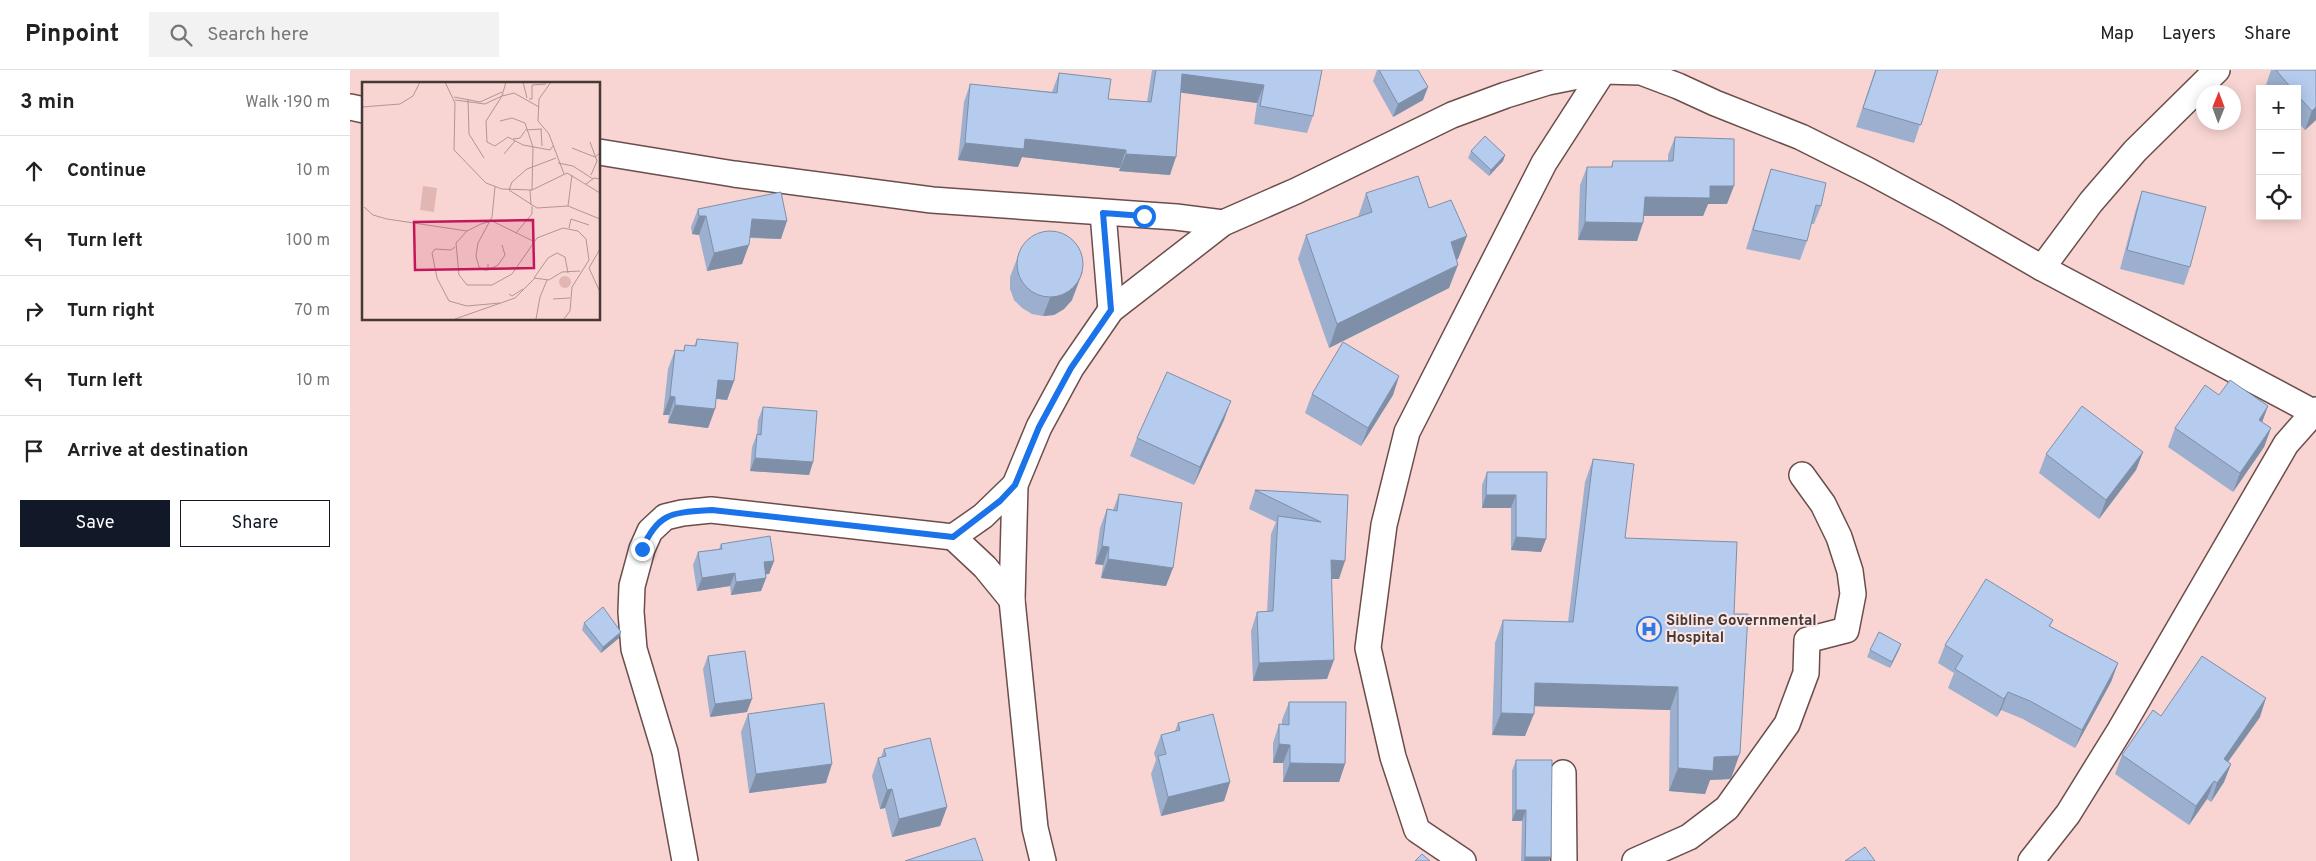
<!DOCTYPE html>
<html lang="en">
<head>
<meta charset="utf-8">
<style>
	:root { --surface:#fff; --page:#f2f2f2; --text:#222; --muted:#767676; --line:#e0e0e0; --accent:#111827 }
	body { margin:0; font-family:Overpass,sans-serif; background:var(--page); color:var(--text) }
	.controls { position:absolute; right:15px; top:15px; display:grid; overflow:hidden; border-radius:0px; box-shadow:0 2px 12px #0003 }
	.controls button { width:45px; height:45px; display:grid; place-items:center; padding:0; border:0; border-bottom:1px solid var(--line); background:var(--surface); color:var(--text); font:25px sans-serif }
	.compass { position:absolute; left:1846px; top:15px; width:45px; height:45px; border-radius:50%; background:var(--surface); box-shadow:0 2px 12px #0003; rotate:1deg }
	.stop { position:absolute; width:15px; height:15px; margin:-11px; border:4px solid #1a73e8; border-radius:50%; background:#fff }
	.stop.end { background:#1a73e8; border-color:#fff; box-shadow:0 1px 5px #0008 }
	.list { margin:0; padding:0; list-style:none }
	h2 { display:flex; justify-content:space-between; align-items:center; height:65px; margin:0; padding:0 20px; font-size:21px }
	h2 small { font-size:16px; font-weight:400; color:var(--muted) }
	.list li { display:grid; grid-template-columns:32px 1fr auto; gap:15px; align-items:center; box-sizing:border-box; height:70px; padding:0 20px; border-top:1px solid var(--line) }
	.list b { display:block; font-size:19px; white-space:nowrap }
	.list em { font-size:16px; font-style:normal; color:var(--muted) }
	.actions { display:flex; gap:10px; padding:15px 20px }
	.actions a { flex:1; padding:11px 0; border:1px solid var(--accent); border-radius:0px; text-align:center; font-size:18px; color:var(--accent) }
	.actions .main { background:var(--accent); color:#fff }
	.icon { flex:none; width:28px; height:28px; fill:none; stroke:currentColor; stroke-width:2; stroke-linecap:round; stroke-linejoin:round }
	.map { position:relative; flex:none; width:1966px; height:791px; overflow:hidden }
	header { display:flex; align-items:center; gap:30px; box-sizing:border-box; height:70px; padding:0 25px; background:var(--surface); border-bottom:1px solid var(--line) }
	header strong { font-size:24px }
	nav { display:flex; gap:28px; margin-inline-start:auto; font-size:18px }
	.search { width:350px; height:45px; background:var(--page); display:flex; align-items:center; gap:12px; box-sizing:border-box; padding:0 18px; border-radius:0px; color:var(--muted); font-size:19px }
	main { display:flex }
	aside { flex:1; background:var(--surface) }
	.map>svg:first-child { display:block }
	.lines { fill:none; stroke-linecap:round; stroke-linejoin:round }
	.street-casing { stroke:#6b4e4c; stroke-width:28 }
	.street { stroke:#fff; stroke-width:25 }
	.wall { fill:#9cafce }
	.shaded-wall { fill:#7f8fa7 }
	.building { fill:#b5ccef; stroke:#7f8fa7 }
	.route { stroke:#1a73e8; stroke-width:6 }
	.labels { text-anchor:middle; stroke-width:4; stroke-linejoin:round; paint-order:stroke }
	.poi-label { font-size:15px; font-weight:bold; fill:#453836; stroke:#fbe6e4; text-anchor:start }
	.inset-road { fill:none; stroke:#b09694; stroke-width:1 }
	.view { fill:#c2185b; fill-opacity:0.15; stroke:#c2185b; stroke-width:2.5 }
	.inset-edge { fill:none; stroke:#453836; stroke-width:2.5 }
</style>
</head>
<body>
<header>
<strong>Pinpoint</strong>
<div class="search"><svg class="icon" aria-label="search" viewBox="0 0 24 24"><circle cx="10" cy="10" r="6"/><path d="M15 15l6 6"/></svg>Search here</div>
<nav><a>Map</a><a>Layers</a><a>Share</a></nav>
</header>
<main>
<aside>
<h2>3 min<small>Walk · 190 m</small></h2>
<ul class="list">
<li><svg class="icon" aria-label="ahead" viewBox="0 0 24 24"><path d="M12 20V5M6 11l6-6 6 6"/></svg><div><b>Continue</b></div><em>10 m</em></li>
<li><svg class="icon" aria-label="left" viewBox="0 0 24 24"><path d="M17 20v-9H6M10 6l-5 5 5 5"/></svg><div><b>Turn left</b></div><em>100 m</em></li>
<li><svg class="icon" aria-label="right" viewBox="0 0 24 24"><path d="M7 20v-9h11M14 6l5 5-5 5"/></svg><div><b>Turn right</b></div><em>70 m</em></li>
<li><svg class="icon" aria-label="left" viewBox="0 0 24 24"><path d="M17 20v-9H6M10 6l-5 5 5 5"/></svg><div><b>Turn left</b></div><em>10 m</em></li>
<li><svg class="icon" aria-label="arrive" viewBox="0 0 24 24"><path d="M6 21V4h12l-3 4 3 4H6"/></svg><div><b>Arrive at destination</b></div></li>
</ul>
<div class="actions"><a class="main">Save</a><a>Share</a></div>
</aside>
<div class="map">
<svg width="1966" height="791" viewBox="0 0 1966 791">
	<rect width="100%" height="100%" fill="#f8d5d2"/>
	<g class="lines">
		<defs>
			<g id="street">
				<path d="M0 37 14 40"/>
				<path d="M249 82 384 104 582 130 826 147 873 153"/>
				<path d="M753 143 761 240"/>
				<path d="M1692 198 1741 132 1785 81 1867 0"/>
				<path d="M603 467 635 497 662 530"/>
				<path d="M1213 703 1214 791"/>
				<path d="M335 791 315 682 284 579 281 542 282 516 292 479 300 461 315 447 332 443 361 440 603 467 633 446 665 415"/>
				<path d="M693 791 685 758 662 530 665 415 689 357 721 298 761 240 873 153 946 121 1102 45 1156 25 1198 12 1253 1 1291 2 1328 16 1365 33 1451 67 1519 101 1597 143 1692 198 1963 342"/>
				<path d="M1113 791 1067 760 1043 687 1018 578 1034 455 1057 362 1194 93 1254 0"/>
				<path d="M1285 791 1339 767 1377 738 1437 654 1456 603 1457 570 1496 560 1503 524 1500 501 1489 467 1473 434 1452 405"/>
				<path d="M1681 791 1718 744 1770 660 1936 374 1966 340"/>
			</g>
		</defs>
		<use href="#street" class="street-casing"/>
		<use href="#street" class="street"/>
	</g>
	<g class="wall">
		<path d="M802 0H972L963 46 957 63 904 54 907 33 831 22 820 105 769 101 770 98 672 87 668 97 608 90 614 32 620 14 702 22 709 3 758 29 797 32Z"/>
		<path d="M1027 0H1068L1073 30 1043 47 1023 11Z"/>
		<path d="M1525 0H1588L1564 73 1506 57Z"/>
		<path d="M1921 0H1966V50L1955 60 1947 51V19H1919L1916 15Z"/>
		<path d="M1325 67 1377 134H1358L1353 146H1294L1287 171 1228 170 1230 115 1237 97H1261L1263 91H1318V85Z"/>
		<path d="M1121 81 1155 85 1153 91 1139 106 1118 88Z"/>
		<path d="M1421 99 1471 136 1464 154H1461L1457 171 1450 190 1396 179 1415 117Z"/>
		<path d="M1792 121 1840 197 1834 215 1770 199 1786 139Z"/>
		<path d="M1016 123 1079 138 1108 189 1106 190 1099 218 979 278 948 189 956 165 1008 147Z"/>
		<path d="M348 139 431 169 400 168 392 194 357 201 349 165 342 164 341 157Z"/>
		<path d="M671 178 722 230 714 239 704 245 693 246 682 244 672 238 664 230 660 219V207Z"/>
		<path d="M347 269 384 311 377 330 366 329 365 339 358 358 318 353 319 345H313L318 299 325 280 333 281 335 275 344 276Z"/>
		<path d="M1049 306 1043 325 1011 376 955 343 962 324Z"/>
		<path d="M1869 325 1918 336 1912 352 1921 358 1914 377 1883 422 1818 377 1825 358Z"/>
		<path d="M413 337 463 392 459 405 400 401 402 377 407 364 408 350Z"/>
		<path d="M874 350 844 415 780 386 787 368Z"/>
		<path d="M1793 382 1786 400 1749 449 1689 403 1696 384Z"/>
		<path d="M1243 389 1275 468 1384 544 1382 706 1380 709 1360 710 1355 724 1319 721 1320 640 1184 636 1175 666 1142 665 1145 573 1153 550 1218 552 1235 412Z"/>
		<path d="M1137 402H1197L1196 469 1191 482 1161 480V438H1132V415Z"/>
		<path d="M905 420 998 425 989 509H981L977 609 903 611 901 561 907 542H917L921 464 926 452 899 439Z"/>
		<path d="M769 424 816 516 751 508 753 495 745 494 750 458 757 439 763 440Z"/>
		<path d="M371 474 424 491 419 504H416V508L411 521 381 525 380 516 347 521 343 495 348 482 369 479Z"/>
		<path d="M1703 550 1700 556 1768 593 1761 612 1725 678 1673 649 1651 640 1647 647 1598 618 1604 603 1588 593 1595 575Z"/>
		<path d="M234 553 269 568 251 583 232 560Z"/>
		<path d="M1551 574 1540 598 1517 587 1520 580Z"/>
		<path d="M358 586 397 642 360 647 353 599Z"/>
		<path d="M939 632 995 694 989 712H933V693H923V673L929 654H932V650Z"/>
		<path d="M398 644 476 713 399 723 391 662Z"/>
		<path d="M1811 646 1910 647 1878 692 1881 694 1874 712 1861 732 1857 729 1839 755 1765 704 1772 685Z"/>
		<path d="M828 653 880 712 874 731 811 746 801 704 806 690 804 683 811 665 825 661Z"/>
		<path d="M534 679 597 737 590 756 542 767 535 738 530 739 522 706 528 688 531 687Z"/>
		<path d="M1166 690 1199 791H1171L1172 751H1162V701Z"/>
	</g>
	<g class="shaded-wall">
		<path d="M832 4 914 15 907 33 826 22Z"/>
		<path d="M1078 17 1073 30 1043 47 1048 34Z"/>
		<path d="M1966 37V50L1955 60 1962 41Z"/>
		<path d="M675 69 776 80 770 98 672 87 668 97 608 90 615 73Z"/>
		<path d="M776 84 826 87 820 105 769 101Z"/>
		<path d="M1155 85 1153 91 1139 106 1141 100Z"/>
		<path d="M1360 116H1384L1377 134H1358L1353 146H1288L1295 127Z"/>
		<path d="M349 146H356L349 165 342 164Z"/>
		<path d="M402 149 437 151 431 169 395 167Z"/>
		<path d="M1235 152 1293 153 1287 171 1228 170Z"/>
		<path d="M1117 166 1108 189 1092 196 1101 172Z"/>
		<path d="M399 175 392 194 357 201 364 183Z"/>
		<path d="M1108 195 1099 218 979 278 987 254Z"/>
		<path d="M733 201 722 230 714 239 704 245 693 246 700 228Z"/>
		<path d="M1049 306 1043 325 1011 376 1018 358Z"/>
		<path d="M368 310 384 311 377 330 361 328Z"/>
		<path d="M320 326 325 327 319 345H313Z"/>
		<path d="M881 331 874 350 844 415 850 397Z"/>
		<path d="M325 335 365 339 358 358 318 353Z"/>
		<path d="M1918 336 1911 355 1909 350Z"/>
		<path d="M1921 358 1914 377 1883 422 1890 403Z"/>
		<path d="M1793 382 1786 400 1749 449 1756 430Z"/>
		<path d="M405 388 463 392 459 405 400 401Z"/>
		<path d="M1136 425H1166L1161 438H1132Z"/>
		<path d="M1166 467 1196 469 1191 482 1161 480Z"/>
		<path d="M752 476 759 477 753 495 745 494Z"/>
		<path d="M758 489 823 498 816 516 751 508Z"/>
		<path d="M981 490 995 491 989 509H974Z"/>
		<path d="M424 491 419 504 409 505 414 492Z"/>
		<path d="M385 503 380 516 347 521 352 508Z"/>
		<path d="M416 508 411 521 381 525 386 512Z"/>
		<path d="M271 562 269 568 251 583 253 577Z"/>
		<path d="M1551 574 1549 580 1540 598 1542 592Z"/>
		<path d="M984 590 977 609 903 611 909 593Z"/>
		<path d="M1768 593 1761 612 1725 678 1732 660Z"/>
		<path d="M1185 613 1328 617 1320 640 1176 636Z"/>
		<path d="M1658 622 1651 640 1647 647 1654 629Z"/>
		<path d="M1916 628 1910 647 1867 707 1874 689Z"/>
		<path d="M402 629 397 642 360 647 365 634Z"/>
		<path d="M1151 643 1184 644 1175 666 1142 665Z"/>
		<path d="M929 674 940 675 933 693H923Z"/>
		<path d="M1390 683 1382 706 1380 709 1360 710 1355 724 1319 721 1328 698 1364 687Z"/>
		<path d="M940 693 995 694 989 712H933Z"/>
		<path d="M482 694 476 713 399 723 406 704Z"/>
		<path d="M1881 694 1874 712 1861 732 1867 713Z"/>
		<path d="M1864 711 1857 729 1839 755 1846 736Z"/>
		<path d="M880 712 874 731 811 746 818 727Z"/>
		<path d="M542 719 535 738 530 739 537 720Z"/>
		<path d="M597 737 590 756 542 767 549 749Z"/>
		<path d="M1166 740H1176L1172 751H1162Z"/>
		<path d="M1175 787H1201L1199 791H1174Z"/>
	</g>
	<g class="building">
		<path d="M806 0H972L963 46 910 36 914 15 832 4 826 87 776 84V80L675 69 674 79 615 73 620 14 707 23 709 3 761 9 758 29 801 32Z"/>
		<path d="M1029 0H1068L1078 17 1048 34Z"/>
		<path d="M1526 0H1588L1571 55 1513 38Z"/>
		<path d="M1926 0H1966V37L1962 41 1947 25V19H1942Z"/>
		<path d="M1135 66 1155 85 1141 100 1121 81Z"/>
		<path d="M1325 67 1384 69V116H1360V128L1295 127 1293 153 1235 152 1237 97H1262L1263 91H1323Z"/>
		<path d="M1421 99 1476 113 1471 136 1466 135 1457 171 1403 160Z"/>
		<path d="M1068 106 1079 138 1101 130 1117 166 1101 172 1108 195 987 254 956 165 1022 142 1016 123Z"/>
		<path d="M1792 121 1856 137 1840 197 1777 180Z"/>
		<path d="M431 122 437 151 402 149 399 175 364 183 356 146H349L348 139Z"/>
		<circle cx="700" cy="194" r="33"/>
		<path d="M347 269 388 273 384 311 368 310 365 339 325 335V327L320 326 325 280 334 281 335 275 346 276Z"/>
		<path d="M993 272 1049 306 1018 358 962 324Z"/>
		<path d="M817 302 881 331 850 397 787 368Z"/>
		<path d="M1880 310 1918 336 1909 350 1921 358 1890 403 1825 358 1855 315 1869 325Z"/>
		<path d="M1732 336 1793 382 1756 430 1696 384Z"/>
		<path d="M413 337 467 341 463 392 405 388 407 364 411 365Z"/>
		<path d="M1243 389 1284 394 1275 468 1387 472 1384 544H1398L1390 683 1388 686 1364 687 1363 701 1328 698V617L1185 613 1184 644 1151 643 1153 550 1223 552Z"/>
		<path d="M1137 402H1197L1196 469 1166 467V425H1136Z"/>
		<path d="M905 420 998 425 995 491 981 490 984 590 909 593 907 542 923 541 928 446 971 452Z"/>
		<path d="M769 424 832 433 823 498 758 489 759 477 752 476 757 439 767 441Z"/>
		<path d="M420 466 424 491 414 492 416 508 386 512 385 503 352 508 348 482 372 479 371 474Z"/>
		<path d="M1636 509 1703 550 1699 556 1768 593 1732 660 1680 631 1658 622 1654 629 1605 599 1613 586 1595 575Z"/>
		<path d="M253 537 271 562 253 577 234 553Z"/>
		<path d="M1529 562 1551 574 1542 592 1520 580Z"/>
		<path d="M395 581 402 629 365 634 358 586Z"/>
		<path d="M1852 586 1916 628 1874 689 1881 694 1867 713 1864 711 1846 736 1772 685 1803 640 1811 646Z"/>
		<path d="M939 632H996L995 694 940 693V675L929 674V654L939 655Z"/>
		<path d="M474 633 482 694 406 704 398 644Z"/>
		<path d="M863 644 880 712 818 727 808 686 816 684 811 665 830 660 828 653Z"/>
		<path d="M580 668 597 737 549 749 542 719 537 720 528 688 536 686 534 679Z"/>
		<path d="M1166 690H1202L1201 787H1175L1176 740H1166Z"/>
		<path d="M625 768 633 791H555Z"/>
		<path d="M1515 777 1525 791H1495Z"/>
		<path d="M1072 784 1080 791H1065Z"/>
	</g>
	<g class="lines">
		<path class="route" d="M292 479C309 441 323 443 362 440L603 467 650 431 665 415 689 357 721 298 761 240 753 143 794 146"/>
	</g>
	<defs>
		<symbol id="hospital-ring" viewBox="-11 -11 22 22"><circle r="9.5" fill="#fbe6e4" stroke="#2d79e5" stroke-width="1.5"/><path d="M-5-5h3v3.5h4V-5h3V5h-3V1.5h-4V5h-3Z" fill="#2d79e5"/></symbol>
	</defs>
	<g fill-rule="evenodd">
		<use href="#hospital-ring" x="1285" y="545" width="28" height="28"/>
	</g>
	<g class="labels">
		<g class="poi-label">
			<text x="1316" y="555">Sibline Governmental<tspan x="1316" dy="17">Hospital</tspan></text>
		</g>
	</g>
	<g transform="translate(12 12)">
		<rect width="238" height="238" fill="#f8d5d2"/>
		<path d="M61 104 75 106 72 130 58 128ZM197 200a6 6 0 1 1 12 0a6 6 0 1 1-12 0Z" fill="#e2b7b3"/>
		<path class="inset-road" d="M83 0 93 21 92 68 124 101 140 107 170 108 205 91 238 111M161 0 165 16M189 0 177 17 176 39 187 52 202 92M92 15 118 20 140 10M106 17 107 52 122 76M167 17H170V3L184 2M93 18 123 22 140 14 144 0M0 25 38 22 51 14 58 0M177 25 152 11 140 14 124 39 125 60 133 64 146 55 161 63 188 68 191 64M138 39 150 36 163 41 171 65 170 108M179 47 180 64M163 48 180 47M151 57 158 56 163 49M228 60 235 79 229 93M210 66 233 75 238 71M142 72 153 59M194 76 165 87 150 100 147 108 175 126 206 124 238 137M196 81 211 84 231 97M224 102 232 96 238 97M168 108 169 123M206 124 210 93M2 125 11 133 25 137 105 149M207 146 209 137 227 143M154 151 170 132V124M171 159 130 139 119 142 105 149 94 161 97 193 105 203H130L150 192 175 156 201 146 216 149 224 157 227 178 210 205 208 229 202 237M93 165 89 168 73 167 70 171 75 196 87 219 105 224 138 221M238 167 227 186 238 210M126 182V188H122L117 185 114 174 116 161 130 135 133 105M126 188 136 183 143 173 140 163M172 196 187 198 200 190 218 189M172 196 186 176 195 171 203 175 206 191M147 212 150 214 161 207M191 217 208 216M93 237 153 216 173 196M174 237 178 215 185 198"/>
		<path class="view" d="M171 138 172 186 53 188 52 140Z"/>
		<rect width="238" height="238" class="inset-edge"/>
	</g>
</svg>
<div class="controls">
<button>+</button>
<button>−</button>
<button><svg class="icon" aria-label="locate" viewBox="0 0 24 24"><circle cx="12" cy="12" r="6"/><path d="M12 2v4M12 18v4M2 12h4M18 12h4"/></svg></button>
</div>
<svg class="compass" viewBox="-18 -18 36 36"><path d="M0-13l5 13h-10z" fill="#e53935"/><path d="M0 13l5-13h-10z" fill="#767676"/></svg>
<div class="stop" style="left:794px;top:146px"></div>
<div class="stop end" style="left:292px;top:479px"></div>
</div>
</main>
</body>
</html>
